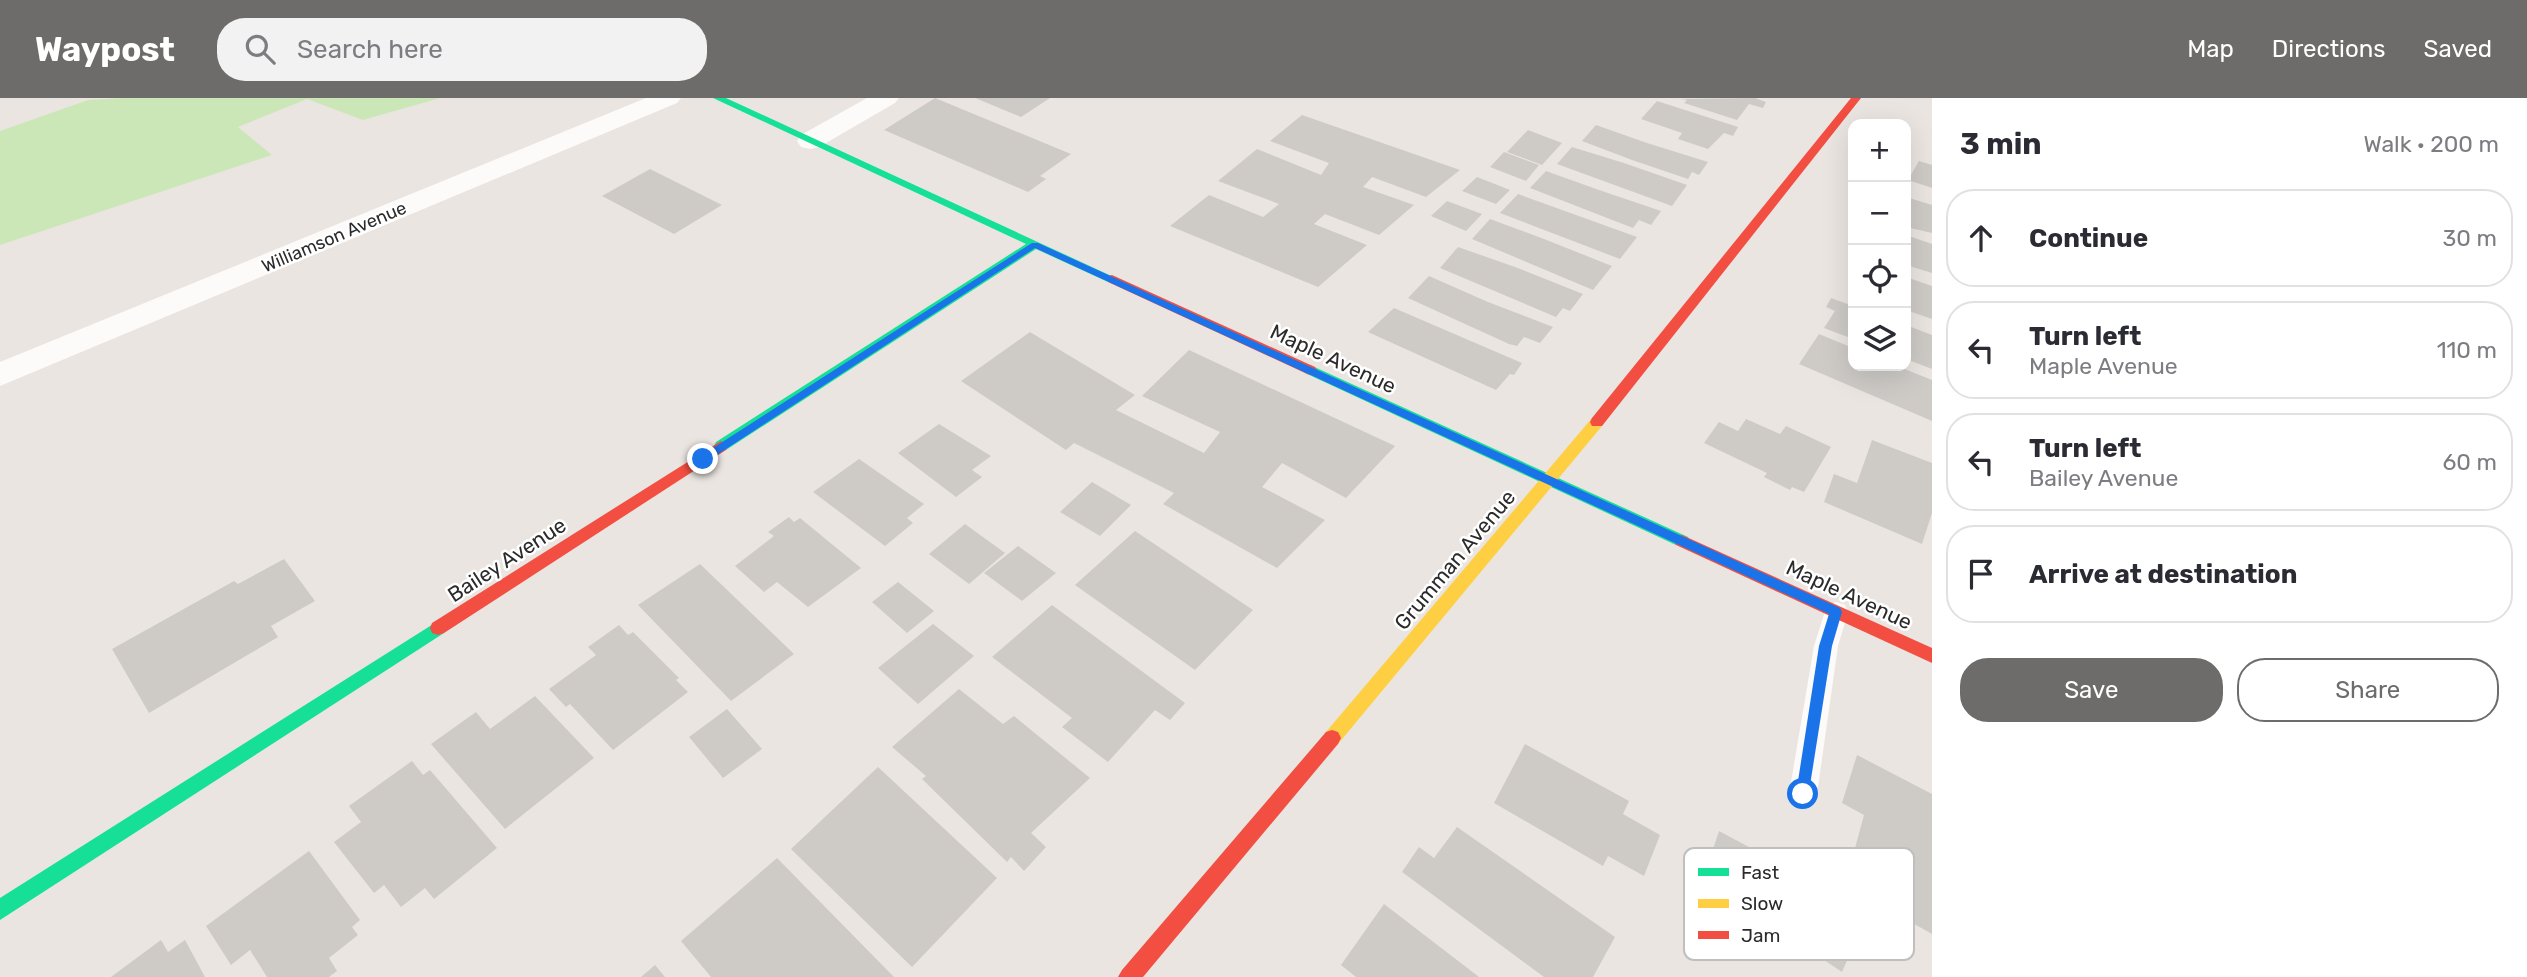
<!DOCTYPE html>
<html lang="en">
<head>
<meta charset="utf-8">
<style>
	:root { --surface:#fff; --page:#f2f2f3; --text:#2b2b33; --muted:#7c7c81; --line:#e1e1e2; --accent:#6e6c6a }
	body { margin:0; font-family:Rubik,sans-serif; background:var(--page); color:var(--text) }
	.controls { position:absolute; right:21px; top:21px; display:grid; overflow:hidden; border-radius:14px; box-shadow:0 7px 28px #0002 }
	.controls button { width:63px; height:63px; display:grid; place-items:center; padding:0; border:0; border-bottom:2px solid var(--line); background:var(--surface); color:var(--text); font:35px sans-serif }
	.stop { position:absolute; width:21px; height:21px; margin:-16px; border:5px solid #1a73e8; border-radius:50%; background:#fff }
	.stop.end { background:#1a73e8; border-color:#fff; box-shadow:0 2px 7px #0008 }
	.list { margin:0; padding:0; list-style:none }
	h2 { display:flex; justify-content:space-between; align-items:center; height:91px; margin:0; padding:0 28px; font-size:30px }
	h2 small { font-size:23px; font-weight:400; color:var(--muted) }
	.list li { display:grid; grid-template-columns:46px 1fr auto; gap:21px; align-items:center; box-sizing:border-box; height:98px; margin:0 14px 14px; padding:0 14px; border:2px solid var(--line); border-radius:28px }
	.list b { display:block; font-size:26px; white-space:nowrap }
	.list p { margin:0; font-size:23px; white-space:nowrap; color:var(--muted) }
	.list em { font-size:23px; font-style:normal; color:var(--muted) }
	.actions { display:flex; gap:14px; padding:21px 28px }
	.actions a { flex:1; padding:16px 0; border:2px solid var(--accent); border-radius:28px; text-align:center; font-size:24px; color:var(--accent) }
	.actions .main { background:var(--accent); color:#fff }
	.icon { flex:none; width:38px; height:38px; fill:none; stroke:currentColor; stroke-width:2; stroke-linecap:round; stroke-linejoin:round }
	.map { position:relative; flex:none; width:1932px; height:879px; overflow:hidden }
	header { display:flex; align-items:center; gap:42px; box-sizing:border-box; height:98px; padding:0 35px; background:var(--accent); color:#fff }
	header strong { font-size:33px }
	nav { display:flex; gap:38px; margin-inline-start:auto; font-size:24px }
	.search { width:490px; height:63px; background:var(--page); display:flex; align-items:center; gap:18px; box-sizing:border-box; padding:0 24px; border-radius:28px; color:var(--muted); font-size:26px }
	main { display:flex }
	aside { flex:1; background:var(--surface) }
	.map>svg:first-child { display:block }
	.green { fill:#cce7b7 }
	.building { fill:#cecbc7 }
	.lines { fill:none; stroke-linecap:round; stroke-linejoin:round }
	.lane { fill:#fcfbfa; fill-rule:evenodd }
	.street { fill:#fcfbfa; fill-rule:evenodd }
	.fast { fill:#16e098; fill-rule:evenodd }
	.slow { fill:#ffcf43; fill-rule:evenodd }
	.jam { fill:#f24e42; fill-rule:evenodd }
	.route { fill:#1a73e8 }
	.labels { text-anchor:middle; stroke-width:5; stroke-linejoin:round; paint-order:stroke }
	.far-street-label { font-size:18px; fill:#2b2b2b; stroke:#fff }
	.street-label { font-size:21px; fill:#2b2b2b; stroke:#fff }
	.key { fill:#fff; stroke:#bfbfbf; stroke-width:2 }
	.key-label { font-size:19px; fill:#2b2b2b }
</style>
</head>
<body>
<header>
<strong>Waypost</strong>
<div class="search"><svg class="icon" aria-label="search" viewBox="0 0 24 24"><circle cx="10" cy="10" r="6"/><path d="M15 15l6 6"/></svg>Search here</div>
<nav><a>Map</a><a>Directions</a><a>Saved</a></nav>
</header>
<main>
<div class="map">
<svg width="1932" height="879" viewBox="0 0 1932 879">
	<rect width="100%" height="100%" fill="#eae5e0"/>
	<path class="green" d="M124 0H440L363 22 307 1 238 29 272 57 0 147V33L88 2Z"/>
	<g class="building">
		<path d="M935 0 1071 56 1040 78 1046 81 1028 94 884 32Z"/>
		<path d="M975 0H1050L1021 19Z"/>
		<path d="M1755 0 1766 4 1763 10 1749 6 1737 22 1684 5 1687 2 1681 1Z"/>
		<path d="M1657 3 1738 29 1733 38 1724 35 1708 51 1678 41 1682 35 1641 21Z"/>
		<path d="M1302 17 1460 72 1426 99 1372 79 1363 89 1414 107 1379 137 1325 116 1314 126 1367 147 1318 189 1170 128 1209 97 1263 119 1279 106 1218 83 1257 51 1321 77 1329 65 1270 43Z"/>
		<path d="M1596 27 1647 45 1708 64 1699 77 1692 74 1688 81 1632 62 1582 43Z"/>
		<path d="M1528 32 1562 45 1542 67 1507 54Z"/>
		<path d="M1572 49 1624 65 1687 87 1672 108 1557 66Z"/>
		<path d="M1504 54 1539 67 1526 83 1490 69Z"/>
		<path d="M1919 63 1932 67V90L1908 82Z"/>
		<path d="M650 71 722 107 674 136 602 98Z"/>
		<path d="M1546 73 1599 92 1661 113 1651 127 1639 122 1633 130 1530 90Z"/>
		<path d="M1477 79 1510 92 1496 106 1462 93Z"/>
		<path d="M1518 96 1637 139 1620 161 1500 115Z"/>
		<path d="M1906 99 1932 107V135L1906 129Z"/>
		<path d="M1447 103 1482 116 1466 133 1431 118Z"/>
		<path d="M1490 121 1544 141 1612 168 1593 192 1472 141Z"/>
		<path d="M1906 137 1932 146V175L1906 167Z"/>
		<path d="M1458 149 1515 169 1583 196 1570 213 1563 210 1556 219 1440 170Z"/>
		<path d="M1429 178 1488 204 1553 229 1540 245 1524 239 1517 248 1509 246 1408 200Z"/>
		<path d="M1906 179 1932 188V221L1906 212Z"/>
		<path d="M1831 200 1853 208V241L1824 230 1835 213 1826 209Z"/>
		<path d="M1394 210 1522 265 1514 277 1510 276 1496 292 1368 234Z"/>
		<path d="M1906 227 1932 237V271L1906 261Z"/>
		<path d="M1030 234 1135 297 1116 312 1204 355 1220 334 1142 298 1189 252 1395 348 1346 400 1282 365 1262 389 1325 422 1277 470 1163 406 1174 395 1074 345 1066 352 961 283Z"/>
		<path d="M1819 236 1853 250V268H1897L1932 282V323L1799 266Z"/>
		<path d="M1746 321 1780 336 1786 328 1831 349 1804 394 1792 389 1790 392 1764 379 1767 375 1704 345 1719 324 1738 333Z"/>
		<path d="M939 326 991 358 972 372 982 379 956 399 898 355Z"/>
		<path d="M1872 342 1932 365V415L1922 446 1824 404 1834 376 1857 385Z"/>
		<path d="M859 361 924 406 907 420 913 425 885 448 813 394Z"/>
		<path d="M1092 384 1131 407 1100 438 1060 414Z"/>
		<path d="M789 419 794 424 800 420 861 470 808 509 777 484 764 494 735 468 774 438 768 434Z"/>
		<path d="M965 426 1005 455 969 486 929 456Z"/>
		<path d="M1135 433 1253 512 1195 572 1075 487Z"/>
		<path d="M1018 448 1056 475 1022 503 984 475Z"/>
		<path d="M284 461 315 503 271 528 278 539 149 615 112 551 234 483 238 486Z"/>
		<path d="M700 466 794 556 731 603 638 507Z"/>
		<path d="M898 484 934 513 907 535 872 504Z"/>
		<path d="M1052 507 1185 605 1170 622 1155 612 1108 664 1062 629 1072 620 992 559Z"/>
		<path d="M933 526 974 558 918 606 878 570Z"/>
		<path d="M619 527 628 537 633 534 679 580 676 582 688 594 613 652 570 606 566 609 549 591 596 557 588 549Z"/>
		<path d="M959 591 1003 626 1014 618 1090 680 1031 735 1046 749 1024 773 1011 759 1007 764 922 681 926 678 892 649Z"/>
		<path d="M535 598 594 660 505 731 431 646 476 614 490 631Z"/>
		<path d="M727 611 762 651 723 680 689 639Z"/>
		<path d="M1525 646 1629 703 1623 716 1660 737 1644 778 1608 758 1603 768 1494 705Z"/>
		<path d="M1857 657 1932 696V836L1845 787 1864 717 1842 705Z"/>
		<path d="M412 663 423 677 430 672 497 750 434 801 425 790 401 809 384 787 374 795 334 744 361 724 349 708Z"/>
		<path d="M878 669 997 780 912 869 791 751Z"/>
		<path d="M1457 729 1615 839 1593 879H1544L1402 774 1419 749 1434 760Z"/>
		<path d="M1719 733 1781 766 1766 820 1702 785Z"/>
		<path d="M309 753 360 822 352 829 358 837 329 860 337 873 329 879H267L250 852 231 867 206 828Z"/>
		<path d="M777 760 894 879H711L681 843Z"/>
		<path d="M1797 781 1864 824 1842 874 1773 828Z"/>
		<path d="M1384 806 1479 879H1356L1341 867Z"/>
		<path d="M161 842 168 854 185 842 205 879H111Z"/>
		<path d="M655 867 665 879H641Z"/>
	</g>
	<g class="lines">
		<path class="lane" d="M1836 504 1845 507 1848 514 1838 548 1817 696 1813 705 1803 709 1793 705 1789 696 1814 548 1827 507Z"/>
		<g class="street">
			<path d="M646 0H681L677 5 0 288V264Z"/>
			<path d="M867 0H899L895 5 819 49 810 51 801 49 797 43 801 37Z"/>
		</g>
		<g class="fast">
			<path d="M713 0H726L1118 181 1116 184H1108L1036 151 726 352H716L714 348 716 344 1026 146Z"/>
			<path d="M1310 267 1688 439 1690 443 1688 447H1676L1305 275 1303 272 1305 269Z"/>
			<path d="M438 523 444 525 446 530 444 535 0 822V800Z"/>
		</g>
		<path class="slow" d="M1597 319 1604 324 1602 328 1338 646 1332 648 1326 646 1323 640 1326 634 1592 320Z"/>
		<g class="jam">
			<path d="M1851 0H1861L1602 328H1592L1590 324 1592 320Z"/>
			<path d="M1112 177 1315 269 1317 272 1310 277 1305 275 1108 184V178Z"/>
			<path d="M721 343 728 348 726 352 444 535 438 537 432 535 430 530 432 525Z"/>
			<path d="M1682 437 1932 550V565L1676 447 1674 443 1676 439Z"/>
			<path d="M1332 632 1338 634 1341 640 1338 646 1143 879H1118L1122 872 1326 634Z"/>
		</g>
	</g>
	<path class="route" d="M1032 145H1038L1840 510 1842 514 1832 548 1808 700 1803 702 1796 696 1819 548 1829 516 1035 150 706 364H699V359Z"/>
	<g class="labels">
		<g class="far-street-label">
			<text transform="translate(334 139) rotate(-23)" y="6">Williamson Avenue</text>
		</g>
		<g class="street-label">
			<text transform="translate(1333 261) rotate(25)" y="7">Maple Avenue</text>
			<text transform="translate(507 462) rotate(-33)" y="7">Bailey Avenue</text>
			<text transform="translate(1455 462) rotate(-50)" y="7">Grumman Avenue</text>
			<text transform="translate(1849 497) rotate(25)" y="7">Maple Avenue</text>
		</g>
	</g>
	<rect x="1684" y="750" width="230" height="112" rx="10" class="key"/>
	<rect x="1698" y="770" width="31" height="8" fill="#16e098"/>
	<rect x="1698" y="801" width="31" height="9" fill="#ffcf43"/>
	<rect x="1698" y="833" width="31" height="8" fill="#f24e42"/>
	<g class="key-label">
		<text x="1741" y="781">Fast</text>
		<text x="1741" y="812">Slow</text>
		<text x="1741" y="844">Jam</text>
	</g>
</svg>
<div class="controls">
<button>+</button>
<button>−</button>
<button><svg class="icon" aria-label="locate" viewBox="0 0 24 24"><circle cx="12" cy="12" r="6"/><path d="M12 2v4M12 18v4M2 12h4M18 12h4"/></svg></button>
<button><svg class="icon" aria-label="layers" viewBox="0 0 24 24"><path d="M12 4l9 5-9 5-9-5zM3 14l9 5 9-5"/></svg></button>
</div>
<div class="stop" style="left:1803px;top:696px"></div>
<div class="stop end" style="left:703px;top:361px"></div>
</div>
<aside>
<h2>3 min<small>Walk · 200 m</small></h2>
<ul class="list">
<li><svg class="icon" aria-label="ahead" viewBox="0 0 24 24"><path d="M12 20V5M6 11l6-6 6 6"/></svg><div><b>Continue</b></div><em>30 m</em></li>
<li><svg class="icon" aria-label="left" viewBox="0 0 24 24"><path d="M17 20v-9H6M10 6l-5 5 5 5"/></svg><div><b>Turn left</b><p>Maple Avenue</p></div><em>110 m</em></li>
<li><svg class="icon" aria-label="left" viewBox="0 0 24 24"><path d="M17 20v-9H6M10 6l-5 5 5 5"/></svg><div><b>Turn left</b><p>Bailey Avenue</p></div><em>60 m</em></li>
<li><svg class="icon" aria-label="arrive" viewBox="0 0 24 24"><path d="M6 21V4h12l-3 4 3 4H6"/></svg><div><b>Arrive at destination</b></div></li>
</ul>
<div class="actions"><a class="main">Save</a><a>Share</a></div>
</aside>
</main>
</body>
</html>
